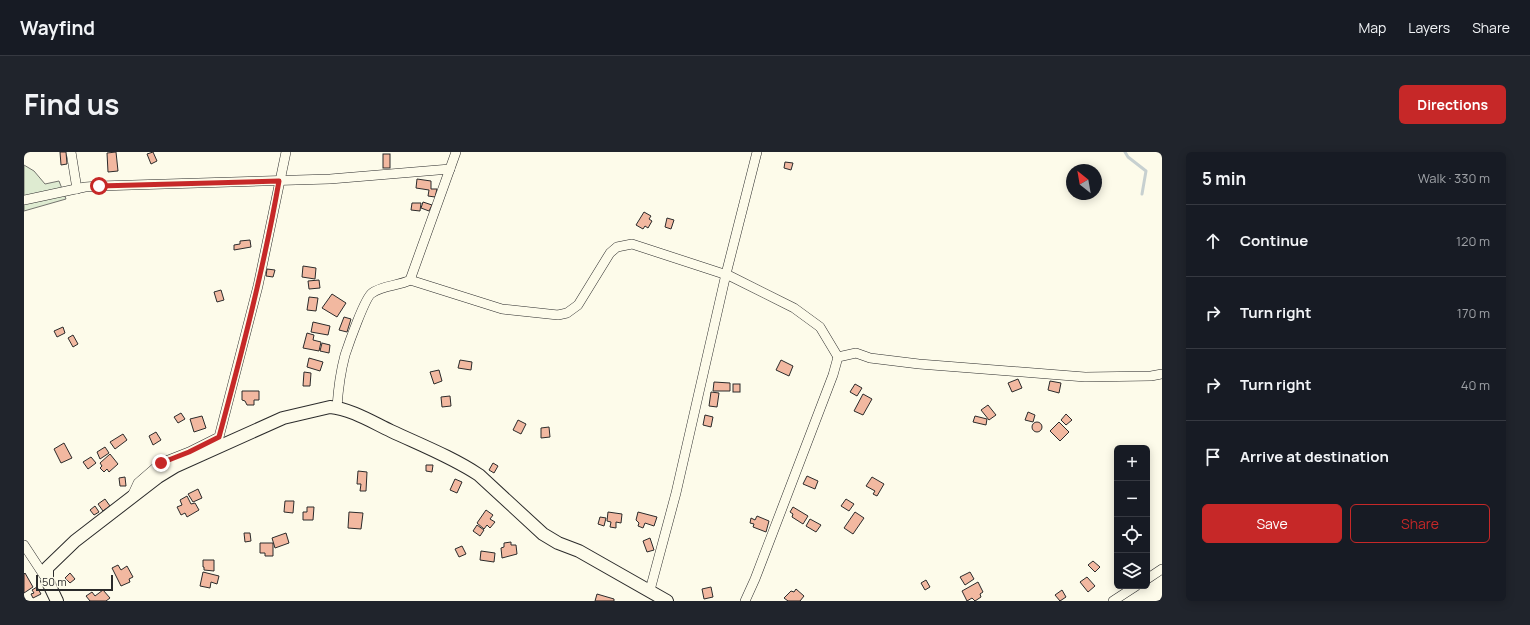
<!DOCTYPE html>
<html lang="en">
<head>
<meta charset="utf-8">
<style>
	:root { --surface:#171b24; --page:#20242c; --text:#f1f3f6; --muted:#9ea1a6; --line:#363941; --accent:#c62828 }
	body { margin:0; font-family:Manrope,sans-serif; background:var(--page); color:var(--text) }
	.controls { position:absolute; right:12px; bottom:12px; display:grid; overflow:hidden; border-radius:6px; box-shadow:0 2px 10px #0003 }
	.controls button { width:36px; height:36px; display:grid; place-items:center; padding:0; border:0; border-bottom:1px solid var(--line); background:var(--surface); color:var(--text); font:20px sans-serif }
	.compass { position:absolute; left:1042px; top:12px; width:36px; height:36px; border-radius:50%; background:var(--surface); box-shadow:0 2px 10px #0003; rotate:329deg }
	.scale { position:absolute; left:12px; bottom:10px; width:77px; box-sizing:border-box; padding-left:4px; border:2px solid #2b2b2b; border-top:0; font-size:11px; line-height:14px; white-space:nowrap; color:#2b2b2b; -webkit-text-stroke:3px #fdfbea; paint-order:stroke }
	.stop { position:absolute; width:12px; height:12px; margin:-9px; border:3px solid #c62828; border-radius:50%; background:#fff }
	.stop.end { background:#c62828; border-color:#fff; box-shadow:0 1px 4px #0008 }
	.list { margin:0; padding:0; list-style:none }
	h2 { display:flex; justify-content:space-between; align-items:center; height:52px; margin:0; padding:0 16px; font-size:17px }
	h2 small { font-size:13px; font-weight:400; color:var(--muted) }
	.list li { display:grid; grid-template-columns:26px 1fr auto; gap:12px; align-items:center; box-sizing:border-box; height:72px; padding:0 16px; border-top:1px solid var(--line) }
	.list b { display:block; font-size:15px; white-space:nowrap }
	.list em { font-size:13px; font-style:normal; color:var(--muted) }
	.actions { display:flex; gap:8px; padding:12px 16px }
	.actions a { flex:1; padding:9px 0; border:1px solid var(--accent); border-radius:6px; text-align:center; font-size:14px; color:var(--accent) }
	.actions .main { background:var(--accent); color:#fff }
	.icon { flex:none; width:22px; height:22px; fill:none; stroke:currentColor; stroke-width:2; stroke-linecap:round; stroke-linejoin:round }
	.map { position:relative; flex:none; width:1138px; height:449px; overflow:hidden; border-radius:6px }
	header { display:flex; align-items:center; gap:24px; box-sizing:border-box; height:56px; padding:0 20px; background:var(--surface); border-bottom:1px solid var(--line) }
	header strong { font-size:19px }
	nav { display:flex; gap:22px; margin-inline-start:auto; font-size:14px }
	.intro { display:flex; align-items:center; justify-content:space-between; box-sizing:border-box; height:96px; padding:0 24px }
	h1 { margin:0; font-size:28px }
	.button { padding:10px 18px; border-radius:6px; background:var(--accent); color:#fff; font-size:14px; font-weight:700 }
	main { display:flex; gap:24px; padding:0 24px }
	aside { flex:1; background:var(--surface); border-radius:6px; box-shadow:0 2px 10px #0003 }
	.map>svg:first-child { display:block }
	.green { fill:#deebd1; stroke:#74746e }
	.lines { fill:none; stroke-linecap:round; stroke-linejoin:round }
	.stream { stroke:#c7d0d0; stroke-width:3 }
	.building { fill:#f2b8a0; stroke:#2b2b2b }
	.minor-casing { stroke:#2b2b2b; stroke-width:10 }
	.tertiary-casing { stroke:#2b2b2b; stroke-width:14 }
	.minor { stroke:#fdfbea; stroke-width:9 }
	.tertiary { stroke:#fdfbea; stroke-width:12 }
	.route { stroke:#c62828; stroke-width:5 }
</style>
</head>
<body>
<header>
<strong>Wayfind</strong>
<nav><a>Map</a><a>Layers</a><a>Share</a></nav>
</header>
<div class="intro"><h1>Find us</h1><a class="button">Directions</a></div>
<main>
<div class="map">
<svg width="1138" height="449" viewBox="0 0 1138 449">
	<rect width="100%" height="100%" fill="#fdfbea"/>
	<path class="green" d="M0 13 10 19 21 32 35 29 42 47 0 59Z"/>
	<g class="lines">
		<path class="stream" d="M1101 0 1104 5 1122 19 1118 42"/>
	</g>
	<g class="building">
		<path d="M36 0H42L43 12 37 13Z"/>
		<path d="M92 0 94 19 84 20 83 1Z"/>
		<path d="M129 0 133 9 127 12 123 2Z"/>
		<rect x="359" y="2" width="7" height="14"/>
		<path d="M761 10 769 11 767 18 760 16Z"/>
		<path d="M393 27 407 29V37H413L411 45 404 44 405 38 392 36Z"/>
		<path d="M399 50 408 53 405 59 397 56Z"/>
		<path d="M388 51H397L396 59 387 58Z"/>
		<path d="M620 60 627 64 625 67 628 69 624 76 621 74 619 77 612 73Z"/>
		<path d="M643 66 650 68 647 77 641 75Z"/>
		<path d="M226 88 227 95 210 98V93L216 92V89Z"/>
		<path d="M279 114 292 116 291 127 278 125Z"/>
		<path d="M243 117 251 118 249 125 242 124Z"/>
		<path d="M295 128 296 136 285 137 284 129Z"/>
		<path d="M197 138 200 148 193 150 190 140Z"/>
		<path d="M308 142 322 151 313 165 298 156Z"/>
		<path d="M285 145 294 146 292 159 283 158Z"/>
		<path d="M320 165 327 167 323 180 315 178Z"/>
		<path d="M289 170 306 174 304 183 287 180Z"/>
		<path d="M39 175 41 181 33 185 30 179Z"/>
		<path d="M283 181 290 183 289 188 297 190 295 199 279 196Z"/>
		<path d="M49 183 54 192 49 195 44 186Z"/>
		<path d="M298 191 306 193 305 201 296 199Z"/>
		<path d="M285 206 299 210 296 219 283 215Z"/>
		<path d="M436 208 448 210 447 218 434 216Z"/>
		<path d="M757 208 769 214 765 224 752 218Z"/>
		<path d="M415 218 418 229 410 232 406 220Z"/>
		<path d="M280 220 287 221 286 234H279Z"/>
		<path d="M994 227 998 236 988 240 984 231Z"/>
		<path d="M1026 229 1037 231 1035 241 1024 238Z"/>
		<path d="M690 230 706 231V239H689Z"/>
		<rect x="709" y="232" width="7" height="8"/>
		<path d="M831 232 838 236 833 244 826 240Z"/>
		<path d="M218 239H235V248H230V253H223L221 249 218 248Z"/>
		<path d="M687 240 695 241 693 255 685 254Z"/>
		<path d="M839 242 848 247 839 263 830 259Z"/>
		<path d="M426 244 427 254 418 255 417 245Z"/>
		<path d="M964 253 972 263 965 268 957 258Z"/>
		<path d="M1004 260 1011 263 1009 270 1001 268Z"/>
		<path d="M157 261 161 267 154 271 150 265Z"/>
		<path d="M1042 262 1048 268 1042 273 1037 268Z"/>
		<path d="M681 263 689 265 687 275 679 273Z"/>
		<path d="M178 264 182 276 170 280 166 267Z"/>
		<path d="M951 264 963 267 962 273 949 270Z"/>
		<path d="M494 268 502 272 497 282 489 278Z"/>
		<circle cx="1013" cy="275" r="5"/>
		<path d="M1035 270 1045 280 1036 289 1026 279Z"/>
		<path d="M525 275 526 285 517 286V276Z"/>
		<path d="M132 280 137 288 129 293 125 284Z"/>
		<path d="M99 282 103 288 91 297 86 290Z"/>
		<path d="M40 291 48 306 37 311 30 297Z"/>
		<path d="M81 295 85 301 76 307 73 300Z"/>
		<path d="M86 302 94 312 85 320 83 317 80 320 76 316 78 314 76 311Z"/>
		<path d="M67 305 72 311 64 317 59 310Z"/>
		<path d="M469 311 474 314 470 321 465 318Z"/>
		<path d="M402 313H409L408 320 402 319Z"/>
		<path d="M334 319 343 320 342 339H336L337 332H333Z"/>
		<path d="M783 324 794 329 791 337 779 332Z"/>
		<path d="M101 325 102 334H96L95 326Z"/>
		<path d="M848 325 860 332 853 344 849 342 851 339 842 334Z"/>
		<path d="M431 327 438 330 433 341 426 338Z"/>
		<path d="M174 337 178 346 169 350 164 342Z"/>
		<path d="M163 344 167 352 171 351 175 358 163 365 161 361 157 363 153 355 158 353 156 348Z"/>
		<path d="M81 347 86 354 79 359 74 352Z"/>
		<path d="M822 347 830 352 825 359 817 354Z"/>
		<path d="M261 349H270L269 361 260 360Z"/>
		<path d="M71 354 75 360 70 363 66 358Z"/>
		<path d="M283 355H290L289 368H279V360H283Z"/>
		<path d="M769 355 784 364 779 372 768 365 769 362 766 360Z"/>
		<path d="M462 358 469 363 466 367 471 370 466 376 463 373 460 377 453 371Z"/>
		<path d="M325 360 339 361 337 377 324 376Z"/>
		<path d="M584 360 598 362 597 371 592 370V376L586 375 587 370 583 369Z"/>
		<path d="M614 360 633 365 630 374 621 371 619 376 614 374 615 371 612 368Z"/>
		<path d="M831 360 840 366 829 382 820 376Z"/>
		<path d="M733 364 745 369 742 380 729 375 730 372 726 371 727 366 731 368Z"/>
		<path d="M576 365 582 366 580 374 574 372Z"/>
		<path d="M786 367 797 373 792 380 782 374Z"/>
		<path d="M453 373 460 378 456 384 449 379Z"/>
		<path d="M220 381H226L227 389 221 390Z"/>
		<path d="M262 381 265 391 251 396 248 386Z"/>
		<path d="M626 386 630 398 623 400 619 389Z"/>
		<path d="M487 390V393H492L493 402 478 406 477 396 480 395V391Z"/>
		<path d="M236 391H249V404H241V401H236Z"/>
		<path d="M438 394 442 402 435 405 431 397Z"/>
		<path d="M457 399 471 401 470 410 456 408Z"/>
		<path d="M179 408H190V419L180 418V415H179Z"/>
		<path d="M1069 409 1076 415 1071 420 1064 413Z"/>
		<path d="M94 413 97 418 103 414 109 425 105 427 106 430 97 434 88 416Z"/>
		<path d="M179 420 195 424 193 432 187 430 186 436 176 434Z"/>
		<path d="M946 420 950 427 941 433 936 425Z"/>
		<path d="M1 421 9 435 0 441V422Z"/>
		<path d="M46 421 51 427 46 431 41 426Z"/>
		<path d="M1063 425 1071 434 1064 440 1056 430Z"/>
		<path d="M902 428 906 435 901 438 897 431Z"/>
		<path d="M954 430 959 440 956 442 957 445 951 449 948 446 943 449 938 439Z"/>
		<path d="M13 435 17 442 9 446 7 442 10 441 8 438Z"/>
		<path d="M687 435 689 445 680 447 678 437Z"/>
		<path d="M772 437 780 444 776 449H764L760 446 767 439 770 440Z"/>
		<path d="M79 438 86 446 82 449H66L62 444 68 440 71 444Z"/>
		<path d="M1038 438 1042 445 1036 449 1031 443Z"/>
		<path d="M573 442 590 447V449H571Z"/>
	</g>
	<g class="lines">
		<defs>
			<g id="minor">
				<path d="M47 0 53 37"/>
				<path d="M0 48 61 35 75 34 306 27 426 17"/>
				<path d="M386 128 478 157 534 163 543 161 554 153 586 101 593 95 608 92 706 124 770 156 796 175 814 205"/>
				<path d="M313 255C314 240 317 218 321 203 324 194 341 145 348 141 359 133 375 134 386 128L432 0"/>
				<path d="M108 344 114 331 137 311 165 300 195 285 234 134 262 0"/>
				<path d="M0 393 23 428"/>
				<path d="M1123 427 1138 417"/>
				<path d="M626 438 652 341 702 122 733 0"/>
				<path d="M721 449 731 427 809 223 814 205 832 201 846 206 895 212 1061 225 1127 224 1138 222"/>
				<path d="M1089 449 1112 434"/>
			</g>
			<path id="tertiary" d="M33 449 23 428V416L51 389 134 325 152 314 259 266 306 255C327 257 348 270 367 279 397 293 428 305 455 323L519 382 534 391 555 399 643 449"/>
		</defs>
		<use href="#minor" class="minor-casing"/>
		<use href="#tertiary" class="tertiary-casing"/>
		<use href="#minor" class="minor"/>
		<use href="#tertiary" class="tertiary"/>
	</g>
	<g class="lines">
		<path class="route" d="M75 34 255 29C240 115 218 200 195 285L165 300 137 311"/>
	</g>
</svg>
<div class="controls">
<button>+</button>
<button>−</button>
<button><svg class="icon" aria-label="locate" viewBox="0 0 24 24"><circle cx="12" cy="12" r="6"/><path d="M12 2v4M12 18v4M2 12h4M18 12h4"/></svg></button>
<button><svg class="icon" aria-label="layers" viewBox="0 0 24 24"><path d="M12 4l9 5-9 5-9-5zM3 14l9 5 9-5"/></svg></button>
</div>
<svg class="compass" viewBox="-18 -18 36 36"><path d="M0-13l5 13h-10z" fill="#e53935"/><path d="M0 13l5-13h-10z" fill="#9ea1a6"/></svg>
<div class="scale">50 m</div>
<div class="stop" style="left:75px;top:34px"></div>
<div class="stop end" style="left:137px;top:311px"></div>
</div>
<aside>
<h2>5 min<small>Walk · 330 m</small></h2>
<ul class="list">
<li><svg class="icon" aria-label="ahead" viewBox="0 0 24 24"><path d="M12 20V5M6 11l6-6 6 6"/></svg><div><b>Continue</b></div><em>120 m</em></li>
<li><svg class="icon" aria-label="right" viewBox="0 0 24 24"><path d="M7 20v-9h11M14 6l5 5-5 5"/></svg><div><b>Turn right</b></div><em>170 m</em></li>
<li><svg class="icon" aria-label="right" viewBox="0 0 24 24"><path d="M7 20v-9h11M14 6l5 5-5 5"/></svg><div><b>Turn right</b></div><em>40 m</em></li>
<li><svg class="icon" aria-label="arrive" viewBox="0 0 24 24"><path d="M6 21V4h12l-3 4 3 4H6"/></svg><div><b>Arrive at destination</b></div></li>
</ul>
<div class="actions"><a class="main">Save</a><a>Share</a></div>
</aside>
</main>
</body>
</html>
